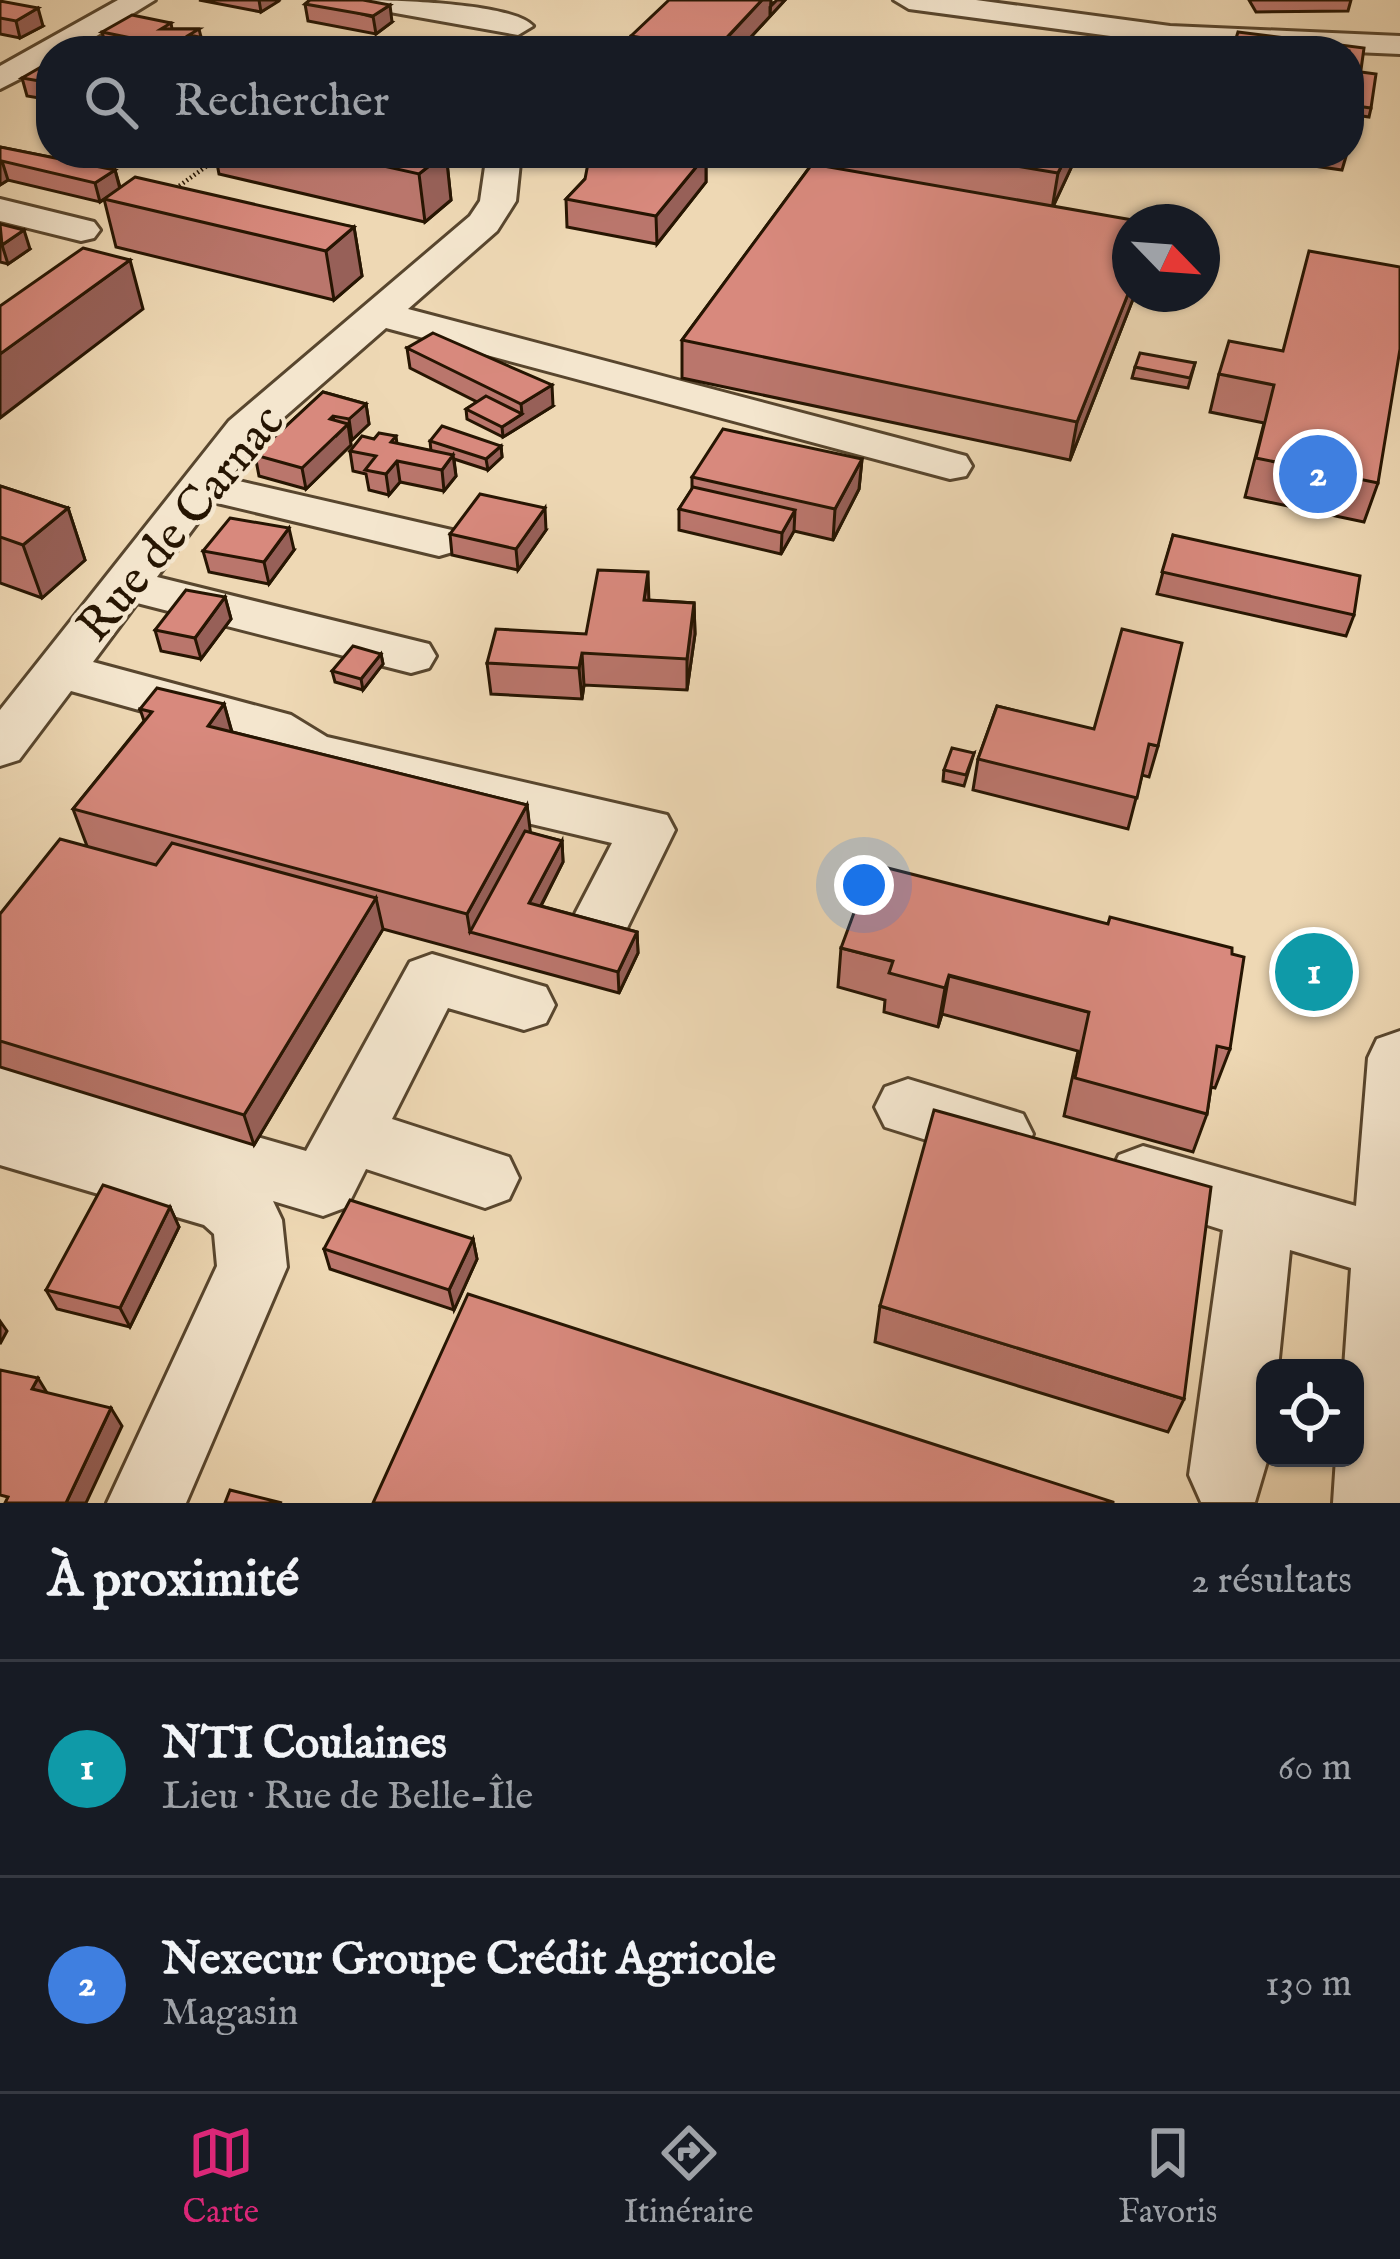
<!DOCTYPE html>
<html lang="fr">
<head>
<meta charset="utf-8">
<style>
	:root { --surface:#171b24; --page:#20242c; --text:#f1f3f6; --muted:#9ea1a6; --line:#363941; --accent:#db2777 }
	body { margin:0; font-family:"IM FELL English",serif; background:var(--page); color:var(--text) }
	.controls { position:absolute; right:36px; bottom:36px; display:grid; overflow:hidden; border-radius:24px; box-shadow:0 3px 9px #0004 }
	.controls button { width:108px; height:108px; display:grid; place-items:center; padding:0; border:0; border-bottom:3px solid var(--line); background:var(--surface); color:var(--text); font:60px sans-serif }
	.compass { position:absolute; left:1112px; top:204px; width:108px; height:108px; border-radius:50%; background:var(--surface); box-shadow:0 3px 9px #0004; rotate:115deg }
	.you { position:absolute; left:864px; top:885px; width:42px; height:42px; margin:-30px; border:9px solid #fff; border-radius:50%; background:#1a73e8; box-shadow:0 0 0 18px #1a73e833 }
	.badge { display:grid; place-items:center; width:78px; height:78px; border-radius:50%; background:var(--accent); color:#fff; font-size:39px; font-weight:700 }
	.pin { position:absolute; translate:-50% -50%; border:6px solid #fff; box-shadow:0 3px 12px #0006 }
	.list { margin:0; padding:0; list-style:none }
	h2 { display:flex; justify-content:space-between; align-items:center; height:156px; margin:0; padding:0 48px; font-size:51px }
	h2 small { font-size:39px; font-weight:400; color:var(--muted) }
	.list li { display:grid; grid-template-columns:78px 1fr auto; gap:36px; align-items:center; box-sizing:border-box; height:216px; padding:0 48px; border-top:3px solid var(--line) }
	.list b { display:block; font-size:45px; white-space:nowrap }
	.list p { margin:0; font-size:39px; white-space:nowrap; color:var(--muted) }
	.list em { font-size:39px; font-style:normal; color:var(--muted) }
	.icon { flex:none; width:66px; height:66px; fill:none; stroke:currentColor; stroke-width:2; stroke-linecap:round; stroke-linejoin:round }
	.map { position:relative; flex:none; width:1400px; height:1503px; overflow:hidden }
	.search { position:absolute; background:var(--surface); box-shadow:0 3px 9px #0004; left:36px; right:36px; top:36px; height:132px; display:flex; align-items:center; gap:30px; box-sizing:border-box; padding:0 42px; border-radius:48px; color:var(--muted); font-size:45px }
	.sheet { height:588px; background:var(--surface) }
	nav { display:flex; justify-content:space-around; align-items:center; box-sizing:border-box; height:168px; border-top:3px solid var(--line); background:var(--surface); font-size:33px; color:var(--muted) }
	nav a { display:grid; justify-items:center; gap:6px }
	nav .on { color:var(--accent) }
	.map>svg:first-child { display:block }
	.lines { fill:none; stroke-linecap:round; stroke-linejoin:round }
	.minor-casing { stroke:#58462e; stroke-width:6 }
	.path { stroke:#261502; stroke-width:4.5; stroke-dasharray:1.5 3; stroke-linecap:butt }
	.minor { fill:#f4e6ce; fill-rule:evenodd }
	.wall { fill:#ba766c; stroke:#261502; stroke-width:3 }
	.shaded-wall { fill:#976058; stroke:#261502; stroke-width:3 }
	.building { fill:#d8897d; stroke:#261502; stroke-width:3 }
	.labels { text-anchor:middle; stroke-width:9; stroke-linejoin:round; paint-order:stroke }
	.street-label { font-size:48px; fill:#261502; stroke:#f4e6ce }
</style>
</head>
<body>
<div class="map">
<svg width="1400" height="1503" viewBox="0 0 1400 1503">
	<rect width="100%" height="100%" fill="#eed8b4"/>
	<filter id="stains"><feTurbulence type="fractalNoise" baseFrequency=".00167" numOctaves="4"/><feColorMatrix values="0 0 0 0 .2 0 0 0 0 .09 0 0 0 0 .02 0 0 0 .5 -.17"/></filter>
	<radialGradient id="worn" r=".72"><stop offset=".6" stop-color="#630" stop-opacity="0"/><stop offset="1" stop-color="#630" stop-opacity=".3"/></radialGradient>
	<g class="lines">
		<defs>
			<g id="minor">
				<path d="M118 0H155L72 51H51V63L0 89V66Z"/>
				<path d="M358 0C392 0 513 3 533 26L518 35 373 9Z"/>
				<path d="M894 0H976L1170 26 1400 36V54L1170 44 909 9Z"/>
				<path d="M487 153H521L516 201 497 231 408 309 966 456 972 466 966 476 950 479 386 328 259 439 230 479 456 531 463 541 456 551 439 556 213 502 157 577 429 644 436 656 429 668 411 673 137 603 93 662 291 715 327 737 667 815 675 830 626 930 605 937 584 930 575 914 612 843 311 772 292 767 254 742 71 691 19 760 0 766V710L229 421 470 216 480 201Z"/>
				<path d="M0 199 94 222 100 230 94 238 81 241 0 221Z"/>
				<path d="M432 954 546 987 555 1005 546 1023 524 1030 448 1008 392 1119 509 1157 519 1178 509 1199 485 1208 366 1169 347 1207 323 1216 273 1201 282 1220 287 1267 186 1503H107L217 1266 214 1234 204 1225 0 1165V1063L306 1151 410 962Z"/>
				<path d="M1400 1031V1503H1333L1336 1458H1355V1368H1344L1351 1268 1290 1250 1278 1368H1265L1268 1458 1255 1502H1201L1189 1475 1223 1230 1119 1197 1109 1176 1119 1155 1143 1146 1356 1206 1368 1058 1377 1039Z"/>
				<path d="M908 1079 1023 1114 1033 1134 1023 1154 1000 1163 885 1127 875 1107 885 1087Z"/>
			</g>
		</defs>
		<use href="#minor" class="minor-casing"/>
		<path class="path" d="M172 191 225 153"/>
		<use href="#minor" class="minor"/>
	</g>
	<g class="wall">
		<path d="M199 0H279L261 12Z"/>
		<path d="M310 0 392 22 376 34 308 21 305 4Z"/>
		<path d="M785 0 738 51H619L631 39V36Z"/>
		<path d="M1249 0H1351L1348 11 1256 12Z"/>
		<path d="M0 1 43 26 20 38 0 34Z"/>
		<path d="M171 23 172 29H199L201 37 204 38 205 44 212 45 236 41 237 50 277 51 107 50 102 32Z"/>
		<path d="M1349 51 1361 72 1371 108 1369 117 1355 115 1349 146Z"/>
		<path d="M51 68V100L27 96 22 78Z"/>
		<path d="M0 147 115 170 120 187 354 227 362 276 334 300 116 247 104 199 100 202 8 180 0 185Z"/>
		<path d="M215 153H446L451 200 425 222 219 174Z"/>
		<path d="M731 153H1078L1053 206 1130 294H1135L1070 460 682 378V340L810 167Z"/>
		<path d="M1224 153H1347L1342 170Z"/>
		<path d="M706 155V182L657 244 567 227 566 199 585 179Z"/>
		<path d="M0 224 30 249 8 264 0 262Z"/>
		<path d="M407 348 553 406 503 437 467 419 466 409 477 402 410 368Z"/>
		<path d="M1282 351 1378 483 1364 522 1245 497 1264 423 1210 412 1219 374Z"/>
		<path d="M1195 363 1188 388 1132 378 1135 367Z"/>
		<path d="M323 392 366 404 369 424 352 440 350 439 351 445 306 489 259 476 255 455Z"/>
		<path d="M396 436 397 444 431 451 430 441 501 446 502 457 488 470 454 459 456 476 444 491 400 482 389 495 369 490 366 474 353 471 350 451 374 439Z"/>
		<path d="M862 459 859 489 833 540 794 531 781 554 679 530V509L692 489V477Z"/>
		<path d="M0 486 68 508 85 560 42 598 0 583Z"/>
		<path d="M546 530 518 570 452 555 450 534Z"/>
		<path d="M1173 535 1354 615 1346 636 1157 594Z"/>
		<path d="M294 550 269 584 209 572 203 551Z"/>
		<path d="M225 597 231 619 201 659 161 651 155 630Z"/>
		<path d="M649 600 694 603 695 634 687 690 584 685 582 699 491 694 487 663 586 634Z"/>
		<path d="M381 654 383 664 363 690 335 682 332 671Z"/>
		<path d="M224 704 232 732 527 805 530 833 562 841 563 862 541 906 637 932 638 953 619 993 383 929 254 1145 0 1067V914L87 846 73 809 144 721 140 709Z"/>
		<path d="M997 706 1158 746 1149 777 1142 775 1128 829 973 790 978 759Z"/>
		<path d="M974 753 964 786 943 781 944 770Z"/>
		<path d="M1306 947 1333 976 1328 986 1299 979 1301 958Z"/>
		<path d="M841 948 1230 1049 1215 1088 1211 1087 1207 1114 1193 1152 1064 1116 1078 1051 942 1014 938 1027 884 1012 885 1000 838 987Z"/>
		<path d="M170 1207 179 1227 130 1327 57 1309 46 1290Z"/>
		<path d="M473 1239 477 1259 454 1310 330 1269 324 1249Z"/>
		<path d="M880 1306 1184 1399 1168 1432 875 1342Z"/>
	</g>
	<g class="shaded-wall">
		<path d="M259 0H279V1L261 12Z"/>
		<path d="M762 0H771L770 16V7L777 0H785L738 51H715Z"/>
		<path d="M390 5 392 22 376 34 373 16Z"/>
		<path d="M38 8 43 26 20 38 16 21Z"/>
		<path d="M446 153 451 200 425 222 419 174Z"/>
		<path d="M1068 153H1078L1052 209 1058 173Z"/>
		<path d="M706 155V182L657 244 656 216Z"/>
		<path d="M2 161 8 180 0 185V162Z"/>
		<path d="M115 170 120 189 100 202 95 183Z"/>
		<path d="M354 227 362 276 334 300 326 251Z"/>
		<path d="M24 230 30 249 8 264 2 245Z"/>
		<path d="M130 260 143 309 0 418V354Z"/>
		<path d="M1130 289V294H1135L1070 460 1077 422Z"/>
		<path d="M552 385 553 406 503 437 502 427 522 414 521 404Z"/>
		<path d="M366 404 369 424 352 440 349 419Z"/>
		<path d="M333 416 337 435 348 424 351 445 306 489 302 468Z"/>
		<path d="M501 446 502 457 488 470 486 459Z"/>
		<path d="M453 455 456 476 444 491 442 470Z"/>
		<path d="M862 459 859 489 833 540 835 509Z"/>
		<path d="M397 461 400 482 389 495 386 474Z"/>
		<path d="M68 508 85 560 42 598 23 545Z"/>
		<path d="M545 508 546 530 518 570 516 549Z"/>
		<path d="M795 510 794 531 781 554 782 533Z"/>
		<path d="M289 528 294 550 269 584 264 562Z"/>
		<path d="M648 572 649 603 644 600Z"/>
		<path d="M225 597 231 619 201 659 195 638Z"/>
		<path d="M694 603 695 634 687 690V659Z"/>
		<path d="M582 653 584 685 582 699 579 668Z"/>
		<path d="M381 654 383 664 363 690 361 679Z"/>
		<path d="M224 704 235 744 208 726Z"/>
		<path d="M527 805 532 845 470 932 467 914Z"/>
		<path d="M562 841 563 862 531 925 529 903Z"/>
		<path d="M376 898 383 929 254 1145 244 1115Z"/>
		<path d="M637 932 638 953 619 993 618 972Z"/>
		<path d="M949 975 942 1014 938 1027 945 988Z"/>
		<path d="M170 1207 179 1227 130 1327 120 1308Z"/>
		<path d="M473 1239 477 1259 454 1310 449 1290Z"/>
		<path d="M0 1321 7 1331 0 1344Z"/>
		<path d="M38 1378 49 1396 32 1389Z"/>
		<path d="M111 1408 122 1426 86 1503H66Z"/>
	</g>
	<g class="building">
		<path d="M310 0H363L390 5 373 16 305 4Z"/>
		<path d="M669 0H762L715 50 631 36Z"/>
		<path d="M0 1 38 8 16 21 0 18Z"/>
		<path d="M132 15 171 23 161 29H199L189 35 204 38 197 42 212 45 222 39 236 41 226 47 240 50 249 44 277 50 182 51 185 49 102 32Z"/>
		<path d="M1238 32 1364 48 1352 135H1349V51H1232Z"/>
		<path d="M631 39 632 51H619Z"/>
		<path d="M358 40 414 51H341Z"/>
		<path d="M41 67 51 68V83L22 78Z"/>
		<path d="M1361 72 1376 74 1371 108 1356 106Z"/>
		<path d="M0 147 115 170 95 183 2 161 0 162Z"/>
		<path d="M325 153H445L419 174Z"/>
		<path d="M590 153H705L706 155 656 216 566 199 585 179Z"/>
		<path d="M937 153H1068L1058 173Z"/>
		<path d="M812 164 1144 222H1130V289L1077 422 682 340Z"/>
		<path d="M135 177 354 227 326 251 104 199Z"/>
		<path d="M0 224 24 230 2 245Z"/>
		<path d="M83 248 130 260 0 354V306Z"/>
		<path d="M1309 251 1400 267V349L1378 483 1256 458 1274 385 1219 374 1229 341 1283 351Z"/>
		<path d="M433 333 552 385 521 404 407 348Z"/>
		<path d="M1140 353 1195 363 1190 378 1135 367Z"/>
		<path d="M323 392 366 404 349 419 333 416 330 419 348 424 302 468 255 455Z"/>
		<path d="M486 396 522 414 502 427 466 409Z"/>
		<path d="M442 426 501 446 486 459 430 441Z"/>
		<path d="M723 429 862 459 835 509 692 477Z"/>
		<path d="M379 433 396 436 391 442 453 455 442 470 397 461 386 474 365 470 376 456 350 451 362 436 374 439Z"/>
		<path d="M0 486 68 508 23 545 0 537Z"/>
		<path d="M693 487 795 510 782 533 679 509Z"/>
		<path d="M480 494 545 508 516 549 450 534Z"/>
		<path d="M230 518 289 528 264 562 203 551Z"/>
		<path d="M1173 535 1360 576 1354 615 1162 572Z"/>
		<path d="M598 570 648 572 644 600 694 603 687 659 582 653 579 668 487 663 496 629 586 634Z"/>
		<path d="M186 590 225 597 195 638 155 630Z"/>
		<path d="M1122 629 1182 643 1158 746 1149 744 1137 798 978 759 997 706 1094 729Z"/>
		<path d="M353 646 381 654 361 679 332 671Z"/>
		<path d="M157 688 224 704 208 726 527 805 467 914 73 809 152 712 140 709Z"/>
		<path d="M952 748 974 753 966 775 944 770Z"/>
		<path d="M525 831 562 841 529 903 637 932 618 972 470 932Z"/>
		<path d="M60 839 156 865 172 843 376 898 244 1115 0 1041V914Z"/>
		<path d="M872 864 1108 924 1110 917 1232 948V954L1244 957 1230 1049 1217 1046 1207 1114 1075 1078 1089 1012 949 975 945 988 889 973 893 961 841 948Z"/>
		<path d="M1306 947 1334 954 1333 976 1303 968Z"/>
		<path d="M934 1110 1211 1187 1184 1399 880 1306Z"/>
		<path d="M103 1185 170 1207 120 1308 46 1290Z"/>
		<path d="M350 1200 473 1239 449 1290 324 1249Z"/>
		<path d="M468 1294 1113 1502V1503H373Z"/>
		<path d="M0 1370 38 1378 32 1389 111 1408 66 1503H5L8 1497 0 1495Z"/>
		<path d="M230 1490 282 1503H225Z"/>
	</g>
	<g class="labels">
		<g class="street-label">
			<text transform="translate(179 522) rotate(-50)" y="17">Rue de Carnac</text>
		</g>
	</g>
	<rect width="100%" height="100%" filter="url(#stains)"/>
	<rect width="100%" height="100%" fill="url(#worn)"/>
</svg>
<div class="controls">
<button><svg class="icon" aria-label="locate" viewBox="0 0 24 24"><circle cx="12" cy="12" r="6"/><path d="M12 2v4M12 18v4M2 12h4M18 12h4"/></svg></button>
</div>
<svg class="compass" viewBox="-18 -18 36 36"><path d="M0-13l5 13h-10z" fill="#e53935"/><path d="M0 13l5-13h-10z" fill="#9ea1a6"/></svg>
<div class="you"></div>
<div class="pin badge" style="left:1314px;top:972px;background:#0f9aa8">1</div>
<div class="pin badge" style="left:1318px;top:474px;background:#3f7fe0">2</div>
<div class="search"><svg class="icon" aria-label="search" viewBox="0 0 24 24"><circle cx="10" cy="10" r="6"/><path d="M15 15l6 6"/></svg>Rechercher</div>
</div>
<section class="sheet">
<h2>À proximité<small>2 résultats</small></h2>
<ul class="list">
<li><span class="badge" style="background:#0f9aa8">1</span><div><b>NTI Coulaines</b><p>Lieu · Rue de Belle-Île</p></div><em>60 m</em></li>
<li><span class="badge" style="background:#3f7fe0">2</span><div><b>Nexecur Groupe Crédit Agricole</b><p>Magasin</p></div><em>130 m</em></li>
</ul>
</section>
<nav>
<a class="on"><svg class="icon" aria-label="map" viewBox="0 0 24 24"><path d="M3 6l6-2 6 2 6-2v14l-6 2-6-2-6 2zM9 4v14M15 6v14"/></svg>Carte</a>
<a><svg class="icon" aria-label="directions" viewBox="0 0 24 24"><path d="M12 3l9 9-9 9-9-9zM9 14v-3h6M13 9l2 2-2 2"/></svg>Itinéraire</a>
<a><svg class="icon" aria-label="saved" viewBox="0 0 24 24"><path d="M7 4h10v16l-5-4-5 4z"/></svg>Favoris</a>
</nav>
</body>
</html>
